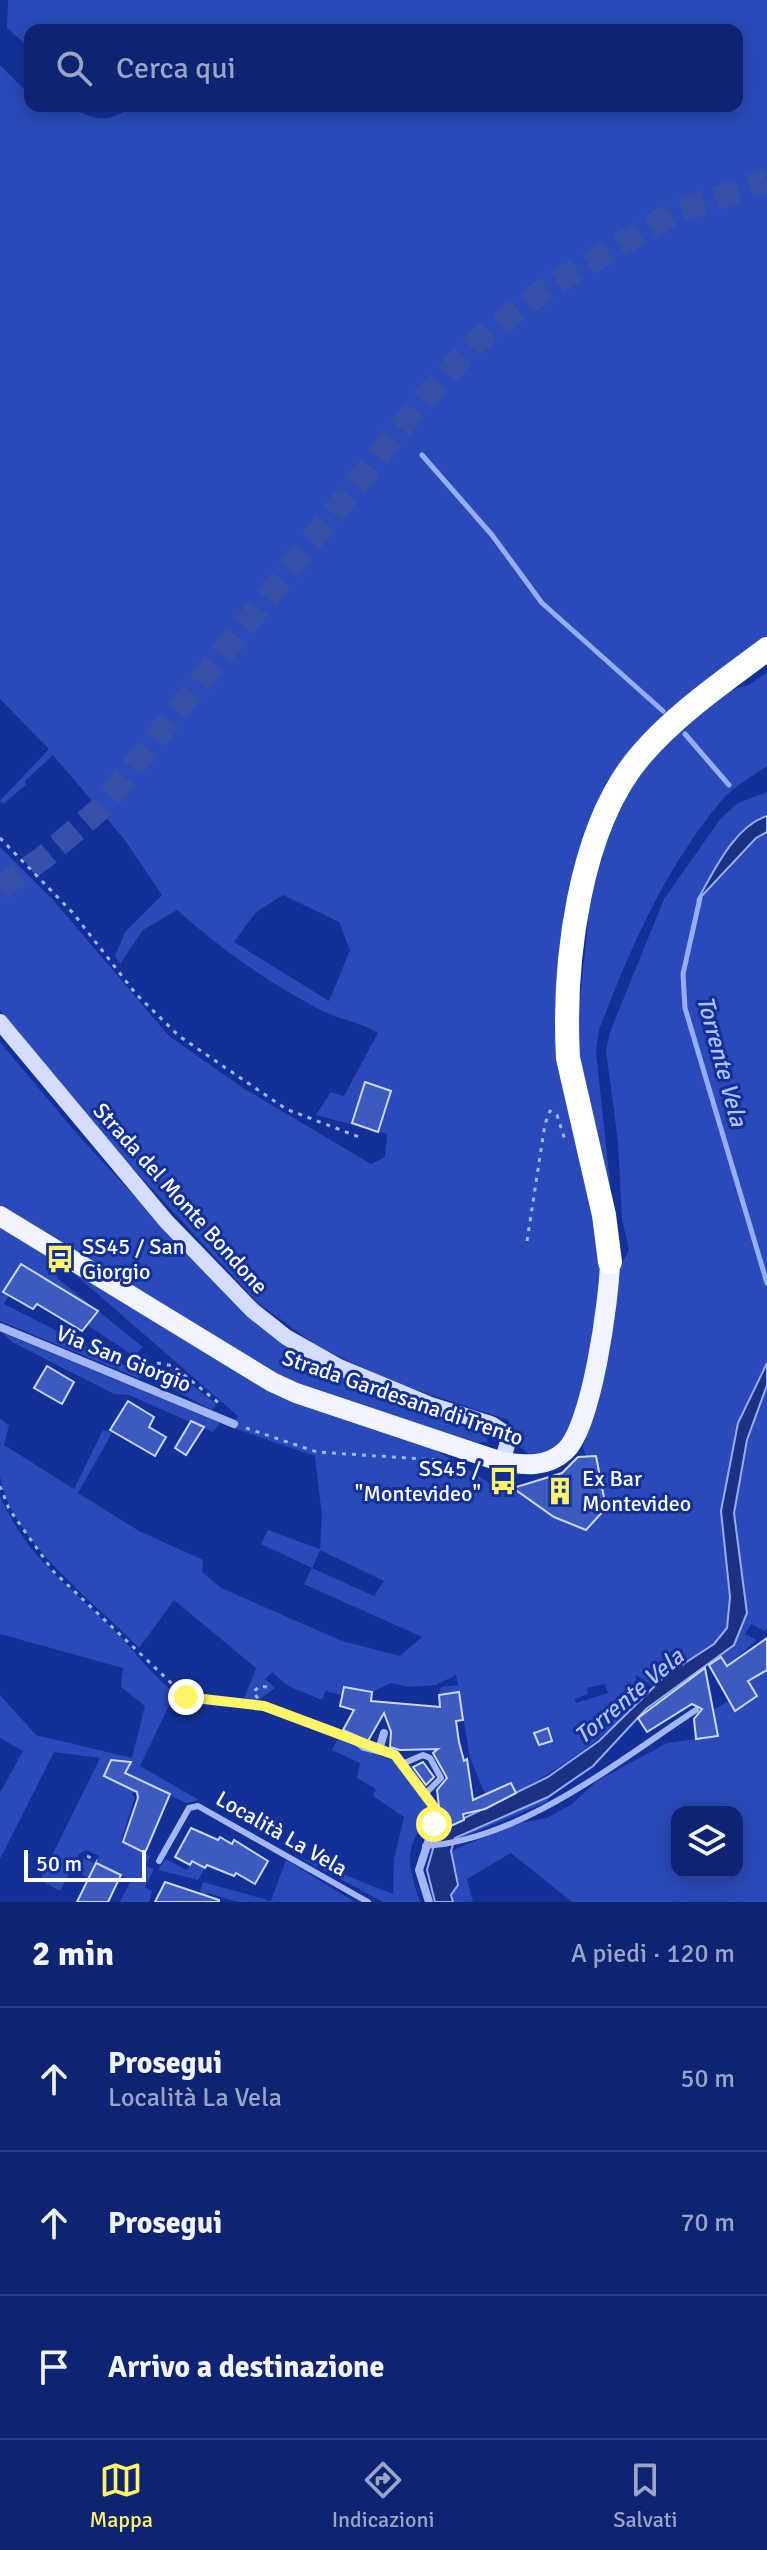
<!DOCTYPE html>
<html lang="it">
<head>
<meta charset="utf-8">
<style>
	:root { --surface:#0e2472; --page:#172c77; --text:#f1f3f6; --muted:#9ba4c4; --line:#2e4184; --accent:#fff567 }
	body { margin:0; font-family:Signika,sans-serif; background:var(--page); color:var(--text) }
	.controls { position:absolute; right:24px; bottom:24px; display:grid; overflow:hidden; border-radius:16px; box-shadow:0 4px 20px #0003 }
	.controls button { width:72px; height:72px; display:grid; place-items:center; padding:0; border:0; border-bottom:2px solid var(--line); background:var(--surface); color:var(--text); font:40px sans-serif }
	.scale { position:absolute; left:24px; bottom:20px; width:122px; box-sizing:border-box; padding-left:8px; border:4px solid #fff; border-top:0; font-size:22px; line-height:28px; white-space:nowrap; color:#fff; -webkit-text-stroke:6px #133098; paint-order:stroke }
	.stop { position:absolute; width:24px; height:24px; margin:-18px; border:6px solid #fff567; border-radius:50%; background:#fff }
	.stop.end { background:#fff567; border-color:#fff; box-shadow:0 2px 8px #0008 }
	.list { margin:0; padding:0; list-style:none }
	h2 { display:flex; justify-content:space-between; align-items:center; height:104px; margin:0; padding:0 32px; font-size:34px }
	h2 small { font-size:26px; font-weight:400; color:var(--muted) }
	.list li { display:grid; grid-template-columns:52px 1fr auto; gap:24px; align-items:center; box-sizing:border-box; height:144px; padding:0 32px; border-top:2px solid var(--line) }
	.list b { display:block; font-size:30px; white-space:nowrap }
	.list p { margin:0; font-size:26px; white-space:nowrap; color:var(--muted) }
	.list em { font-size:26px; font-style:normal; color:var(--muted) }
	.icon { flex:none; width:44px; height:44px; fill:none; stroke:currentColor; stroke-width:2; stroke-linecap:round; stroke-linejoin:round }
	.map { position:relative; flex:none; width:767px; height:1902px; overflow:hidden }
	.search { position:absolute; background:var(--surface); box-shadow:0 4px 20px #0003; left:24px; right:24px; top:24px; height:88px; display:flex; align-items:center; gap:20px; box-sizing:border-box; padding:0 28px; border-radius:16px; color:var(--muted); font-size:30px }
	.sheet { height:536px; background:var(--surface) }
	nav { display:flex; justify-content:space-around; align-items:center; box-sizing:border-box; height:112px; border-top:2px solid var(--line); background:var(--surface); font-size:22px; color:var(--muted) }
	nav a { display:grid; justify-items:center; gap:4px }
	nav .on { color:var(--accent) }
	.map>svg:first-child { display:block }
	.green { fill:#294ab8; fill-rule:evenodd }
	.water { fill:#1c3181; stroke:#97aef6; stroke-width:2 }
	.lines { fill:none; stroke-linecap:round; stroke-linejoin:round }
	.stream { stroke:#97aef6; stroke-width:5 }
	.building { fill:#3c5ac0; stroke:#cdd8fd; stroke-width:2 }
	.highway-tunnel { stroke:#364fa7; stroke-width:24; stroke-dasharray:24 12; stroke-linecap:butt }
	.path { stroke:#a5b7f3; stroke-width:3; stroke-dasharray:4 6; stroke-linecap:butt }
	.lane { stroke:#a5b7f3; stroke-width:6 }
	.street { stroke:#a5b7f3; stroke-width:8 }
	.secondary { stroke:#d4ddfd; stroke-width:16 }
	.primary { stroke:#f1f3ff; stroke-width:20 }
	.highway { stroke:#fff; stroke-width:24 }
	.route { stroke:#fff567; stroke-width:10 }
	.labels { text-anchor:middle; stroke-width:6; stroke-linejoin:round; paint-order:stroke }
	.street-label { font-size:22px; fill:#fff; stroke:#133098 }
	.poi-label { font-size:22px; fill:#fff; stroke:#133098; text-anchor:start }
	.water-label { font-size:24px; font-style:italic; fill:#b1c3fa; stroke:#133098 }
</style>
</head>
<body>
<div class="map">
<svg width="767" height="1902" viewBox="0 0 767 1902">
	<rect width="100%" height="100%" fill="#133098"/>
	<g class="green">
		<path d="M8 0H767V638L641 745 569 912 579 1136 604 1279 582 1393 566 1438 548 1452 529 1454 520 1447 508 1420 395 1383 317 1346 257 1302 113 1147 39 1062 0 1010V847L54 901 169 1036 243 1088 371 1164 385 1157 387 1134 316 1115 331 1092 344 1096 378 1033C358 1021 336 1019 315 1007 264 980 220 948 177 910L143 930 120 964 115 956 125 932 162 895 124 839 53 755 25 781 26 785 3 804 0 801 49 749 0 699V65L30 95V106C41 106 58 103 68 107 92 117 102 125 127 110L121 106H737V30H30V48L7 28ZM283 895 339 922 350 950 329 1001 234 942 255 913Z"/>
		<path d="M767 672V766C753 776 735 786 723 799 665 867 631 947 599 1030L596 1052 614 1220 576 1041 592 880 614 819 640 773 669 738 731 690 749 685Z"/>
		<path d="M767 792V1362L738 1424 725 1554 730 1597 727 1628 714 1644 654 1687 636 1675 637 1690 624 1693 644 1697C591 1749 555 1773 490 1806L470 1758 459 1692 439 1695 441 1687 458 1685 456 1675 436 1685 410 1687 391 1683 372 1692 344 1687 342 1695 326 1691 322 1700 288 1686 272 1672 265 1679 275 1688 256 1702H243L256 1668 174 1600 139 1648C97 1604 9 1539 0 1476 0 1458 0 1437 0 1419L9 1425 4 1445 74 1489 103 1430 112 1433 78 1493 139 1531 203 1560 202 1572 221 1588 342 1641 400 1656 422 1637 304 1584 312 1568 261 1544 268 1530 320 1549 322 1516 315 1456 233 1428 238 1416 70 1270 269 1390 434 1449 493 1485 514 1487 554 1517 586 1530 606 1508 583 1448 602 1378 618 1270 629 1250 622 1219 618 1142 606 1050 610 1032 664 899 721 818 738 803ZM320 1550 384 1581 374 1596 312 1568ZM605 1684 608 1693 576 1703 575 1699 588 1694 587 1688Z"/>
		<path d="M0 1042 78 1135 199 1266 289 1347 404 1406 485 1434 488 1442 478 1443 295 1384 275 1374 0 1206Z"/>
		<path d="M0 1226 51 1257 58 1279 143 1347 134 1356 87 1325 98 1311 22 1264 3 1291 9 1295 4 1304 146 1376 138 1378 0 1321Z"/>
		<path d="M3 1333 220 1423 213 1432 129 1395 114 1394 12 1342Z"/>
		<path d="M171 1369 216 1404 212 1410 152 1379Z"/>
		<path d="M767 1385V1628L765 1631 751 1624 745 1634 757 1640 727 1666 721 1657C767 1610 731 1567 735 1511 738 1468 752 1426 767 1385Z"/>
		<path d="M0 1496C29 1561 68 1584 115 1631 136 1652 152 1676 175 1693L140 1766 199 1800 186 1803 140 1780 132 1795 135 1797 121 1841 150 1856 145 1866 154 1869 145 1887 152 1891 149 1902H120L131 1880 96 1863 89 1878 82 1875 83 1858 95 1863 99 1856 86 1850 79 1854 60 1891 40 1880 100 1758 54 1752 0 1859V1793L23 1751 0 1738V1695L36 1735 132 1758 145 1706 121 1687 123 1668 0 1634Z"/>
		<path d="M767 1669V1902H572L511 1853 467 1879 473 1902H453L451 1851 519 1823 547 1818 572 1804 597 1781 667 1743 718 1736 713 1710 729 1701 735 1710 757 1696 748 1681ZM677 1812H737V1872H677Z"/>
		<path d="M340 1735 360 1749 395 1761 429 1808 428 1819C402 1847 409 1869 420 1902H383L297 1856 393 1894 394 1859 404 1817 373 1796 376 1789 357 1778 360 1763 332 1750Z"/>
		<path d="M548 1797 547 1802 456 1840 455 1838Z"/>
		<path d="M165 1859 187 1870 192 1861 205 1868 198 1880 158 1870Z"/>
		<path d="M286 1860 355 1902H238L208 1893 204 1902H197L203 1882 271 1901Z"/>
	</g>
	<g class="water">
		<path d="M767 816V832L756 838 697 901C713 873 734 826 767 816Z"/>
		<path d="M767 1363V1385L747 1440 734 1513 747 1613 734 1645 646 1709 593 1766 548 1797 455 1838 451 1851 458 1885 451 1895 453 1902H435L427 1870 438 1831 548 1777 599 1741 665 1676 714 1644 727 1628 730 1597 721 1511 738 1423Z"/>
	</g>
	<g class="lines">
		<g class="stream">
			<path d="M422 455 492 535 542 603 663 711"/>
			<path d="M685 734 729 785"/>
			<path d="M700 898 683 974 685 1008 767 1283"/>
		</g>
	</g>
	<g class="building">
		<path d="M365 1082 391 1091 378 1132 352 1123Z"/>
		<path d="M21 1264 98 1311 82 1331 37 1304 33 1309 3 1292Z"/>
		<path d="M47 1366 74 1382 62 1404 34 1388Z"/>
		<path d="M128 1401 154 1417 149 1427 166 1437 155 1456 110 1430Z"/>
		<path d="M191 1421 204 1427 186 1455 175 1448Z"/>
		<path d="M596 1456 606 1508 586 1530 554 1517 513 1488 562 1473 578 1457Z"/>
		<path d="M767 1638V1670L748 1681 757 1696 735 1711 709 1665 721 1657 727 1666Z"/>
		<path d="M705 1668 718 1736 696 1739 694 1719 702 1709 692 1704 647 1732 638 1718Z"/>
		<path d="M344 1687 372 1692 371 1701 440 1707 439 1695 459 1692 463 1720 456 1721 459 1742 464 1761 467 1759 473 1800 511 1783 516 1793 485 1809 463 1814 464 1820 442 1830 437 1790 447 1778 433 1753 438 1749 400 1750 390 1747 391 1732 384 1713 368 1741 343 1730 354 1710 340 1706Z"/>
		<path d="M548 1728 552 1741 539 1745 534 1733Z"/>
		<path d="M111 1760 131 1762 125 1773 170 1794 145 1853 123 1842 138 1798 137 1792 104 1776Z"/>
		<path d="M423 1762 434 1777 426 1785 413 1767Z"/>
		<path d="M191 1828 218 1840 220 1837 232 1844 234 1840 268 1861 255 1884 236 1873 234 1876 207 1865 205 1868 192 1861 190 1865 175 1857Z"/>
		<path d="M96 1863 121 1875 108 1902H77Z"/>
		<path d="M165 1882 219 1900V1902H155Z"/>
	</g>
	<g class="lines">
		<path class="highway-tunnel" d="M0 888 43 858 99 810 417 407 474 344 545 289 674 213 767 180"/>
		<g class="path">
			<path d="M0 838 73 913 136 994 179 1036 286 1109 359 1137"/>
			<path d="M527 1241 545 1124 550 1111 557 1115 565 1140"/>
			<path d="M157 1363 173 1366 220 1404"/>
			<path d="M246 1428 317 1452 438 1460"/>
			<path d="M0 1486 9 1509 53 1571 186 1697 264 1706 344 1734"/>
			<path d="M264 1706 253 1692 260 1686 267 1687"/>
			<path d="M87 1856 97 1861"/>
		</g>
		<g class="lane">
			<path d="M402 1764 423 1755 430 1758 441 1778 425 1794"/>
			<path d="M425 1846C521 1840 618 1761 696 1710"/>
			<path d="M159 1861 189 1808 198 1806 368 1902"/>
		</g>
		<g class="street">
			<path d="M0 1327 234 1424"/>
			<path d="M355 1740 364 1747 395 1755 434 1807V1824L419 1870 429 1902"/>
			<path d="M379 1750 384 1733"/>
		</g>
		<path class="secondary" d="M0 1022 166 1221 252 1310 286 1337 339 1367 428 1404 491 1424 503 1432 508 1442 502 1462"/>
		<path class="primary" d="M0 1216 272 1382 296 1393 502 1462C524 1465 547 1468 565 1451 592 1427 609 1300 610 1262"/>
		<path class="highway" d="M610 1262 604 1215 568 1058C563 965 578 828 641 755 676 714 723 682 767 649"/>
	</g>
	<g class="lines">
		<path class="route" d="M186 1697 264 1706 395 1755 434 1807V1824"/>
	</g>
	<defs>
		<symbol id="bus-bare" viewBox="-9 -9 18 18"><path d="M-5-6H5V4H4V6H2V4H-2V6H-4V4H-5ZM-3.5-4V0h7V-4ZM-3.5 1.2v1.5H-2V1.2ZM2 1.2v1.5H3.5V1.2Z" fill="#fff567" stroke="#133098" stroke-width="2.5" paint-order="stroke"/></symbol>
		<symbol id="building-bare" viewBox="-9 -9 18 18"><path d="M-4-6H4V6H1V3H-1V6H-4ZM-2.5-4.3h1.7v1.8h-1.7ZM.8-4.3h1.7v1.8H.8ZM-2.5-1h1.7V.8h-1.7ZM.8-1h1.7V.8H.8Z" fill="#fff567" stroke="#133098" stroke-width="2.5" paint-order="stroke"/></symbol>
	</defs>
	<g fill-rule="evenodd">
		<use href="#bus-bare" x="40" y="1239" width="40" height="40"/>
		<use href="#bus-bare" x="483" y="1461" width="40" height="40"/>
		<use href="#building-bare" x="540" y="1471" width="40" height="40"/>
	</g>
	<g class="labels">
		<g class="street-label">
			<text transform="translate(181 1198) rotate(48)" y="8">Strada del Monte Bondone</text>
			<text transform="translate(124 1358) rotate(22)" y="8">Via San Giorgio</text>
			<text transform="translate(403 1397) rotate(19)" y="8">Strada Gardesana di Trento</text>
			<text transform="translate(282 1833) rotate(30)" y="8">Località La Vela</text>
		</g>
		<g class="poi-label">
			<text x="82" y="1254">SS45 / San<tspan x="82" dy="25">Giorgio</tspan></text>
			<text x="481" y="1476" text-anchor="end">SS45 /<tspan x="481" dy="25">"Montevideo"</tspan></text>
			<text x="582" y="1486">Ex Bar<tspan x="582" dy="25">Montevideo</tspan></text>
		</g>
		<g class="water-label">
			<text transform="translate(722 1061) rotate(75)" y="8">Torrente Vela</text>
			<text transform="translate(629 1696) rotate(-40)" y="8">Torrente Vela</text>
		</g>
	</g>
</svg>
<div class="controls">
<button><svg class="icon" aria-label="layers" viewBox="0 0 24 24"><path d="M12 4l9 5-9 5-9-5zM3 14l9 5 9-5"/></svg></button>
</div>
<div class="scale">50 m</div>
<div class="stop" style="left:434px;top:1824px"></div>
<div class="stop end" style="left:186px;top:1697px"></div>
<div class="search"><svg class="icon" aria-label="search" viewBox="0 0 24 24"><circle cx="10" cy="10" r="6"/><path d="M15 15l6 6"/></svg>Cerca qui</div>
</div>
<section class="sheet">
<h2>2 min<small>A piedi · 120 m</small></h2>
<ul class="list">
<li><svg class="icon" aria-label="ahead" viewBox="0 0 24 24"><path d="M12 20V5M6 11l6-6 6 6"/></svg><div><b>Prosegui</b><p>Località La Vela</p></div><em>50 m</em></li>
<li><svg class="icon" aria-label="ahead" viewBox="0 0 24 24"><path d="M12 20V5M6 11l6-6 6 6"/></svg><div><b>Prosegui</b></div><em>70 m</em></li>
<li><svg class="icon" aria-label="arrive" viewBox="0 0 24 24"><path d="M6 21V4h12l-3 4 3 4H6"/></svg><div><b>Arrivo a destinazione</b></div></li>
</ul>
</section>
<nav>
<a class="on"><svg class="icon" aria-label="map" viewBox="0 0 24 24"><path d="M3 6l6-2 6 2 6-2v14l-6 2-6-2-6 2zM9 4v14M15 6v14"/></svg>Mappa</a>
<a><svg class="icon" aria-label="directions" viewBox="0 0 24 24"><path d="M12 3l9 9-9 9-9-9zM9 14v-3h6M13 9l2 2-2 2"/></svg>Indicazioni</a>
<a><svg class="icon" aria-label="saved" viewBox="0 0 24 24"><path d="M7 4h10v16l-5-4-5 4z"/></svg>Salvati</a>
</nav>
</body>
</html>
